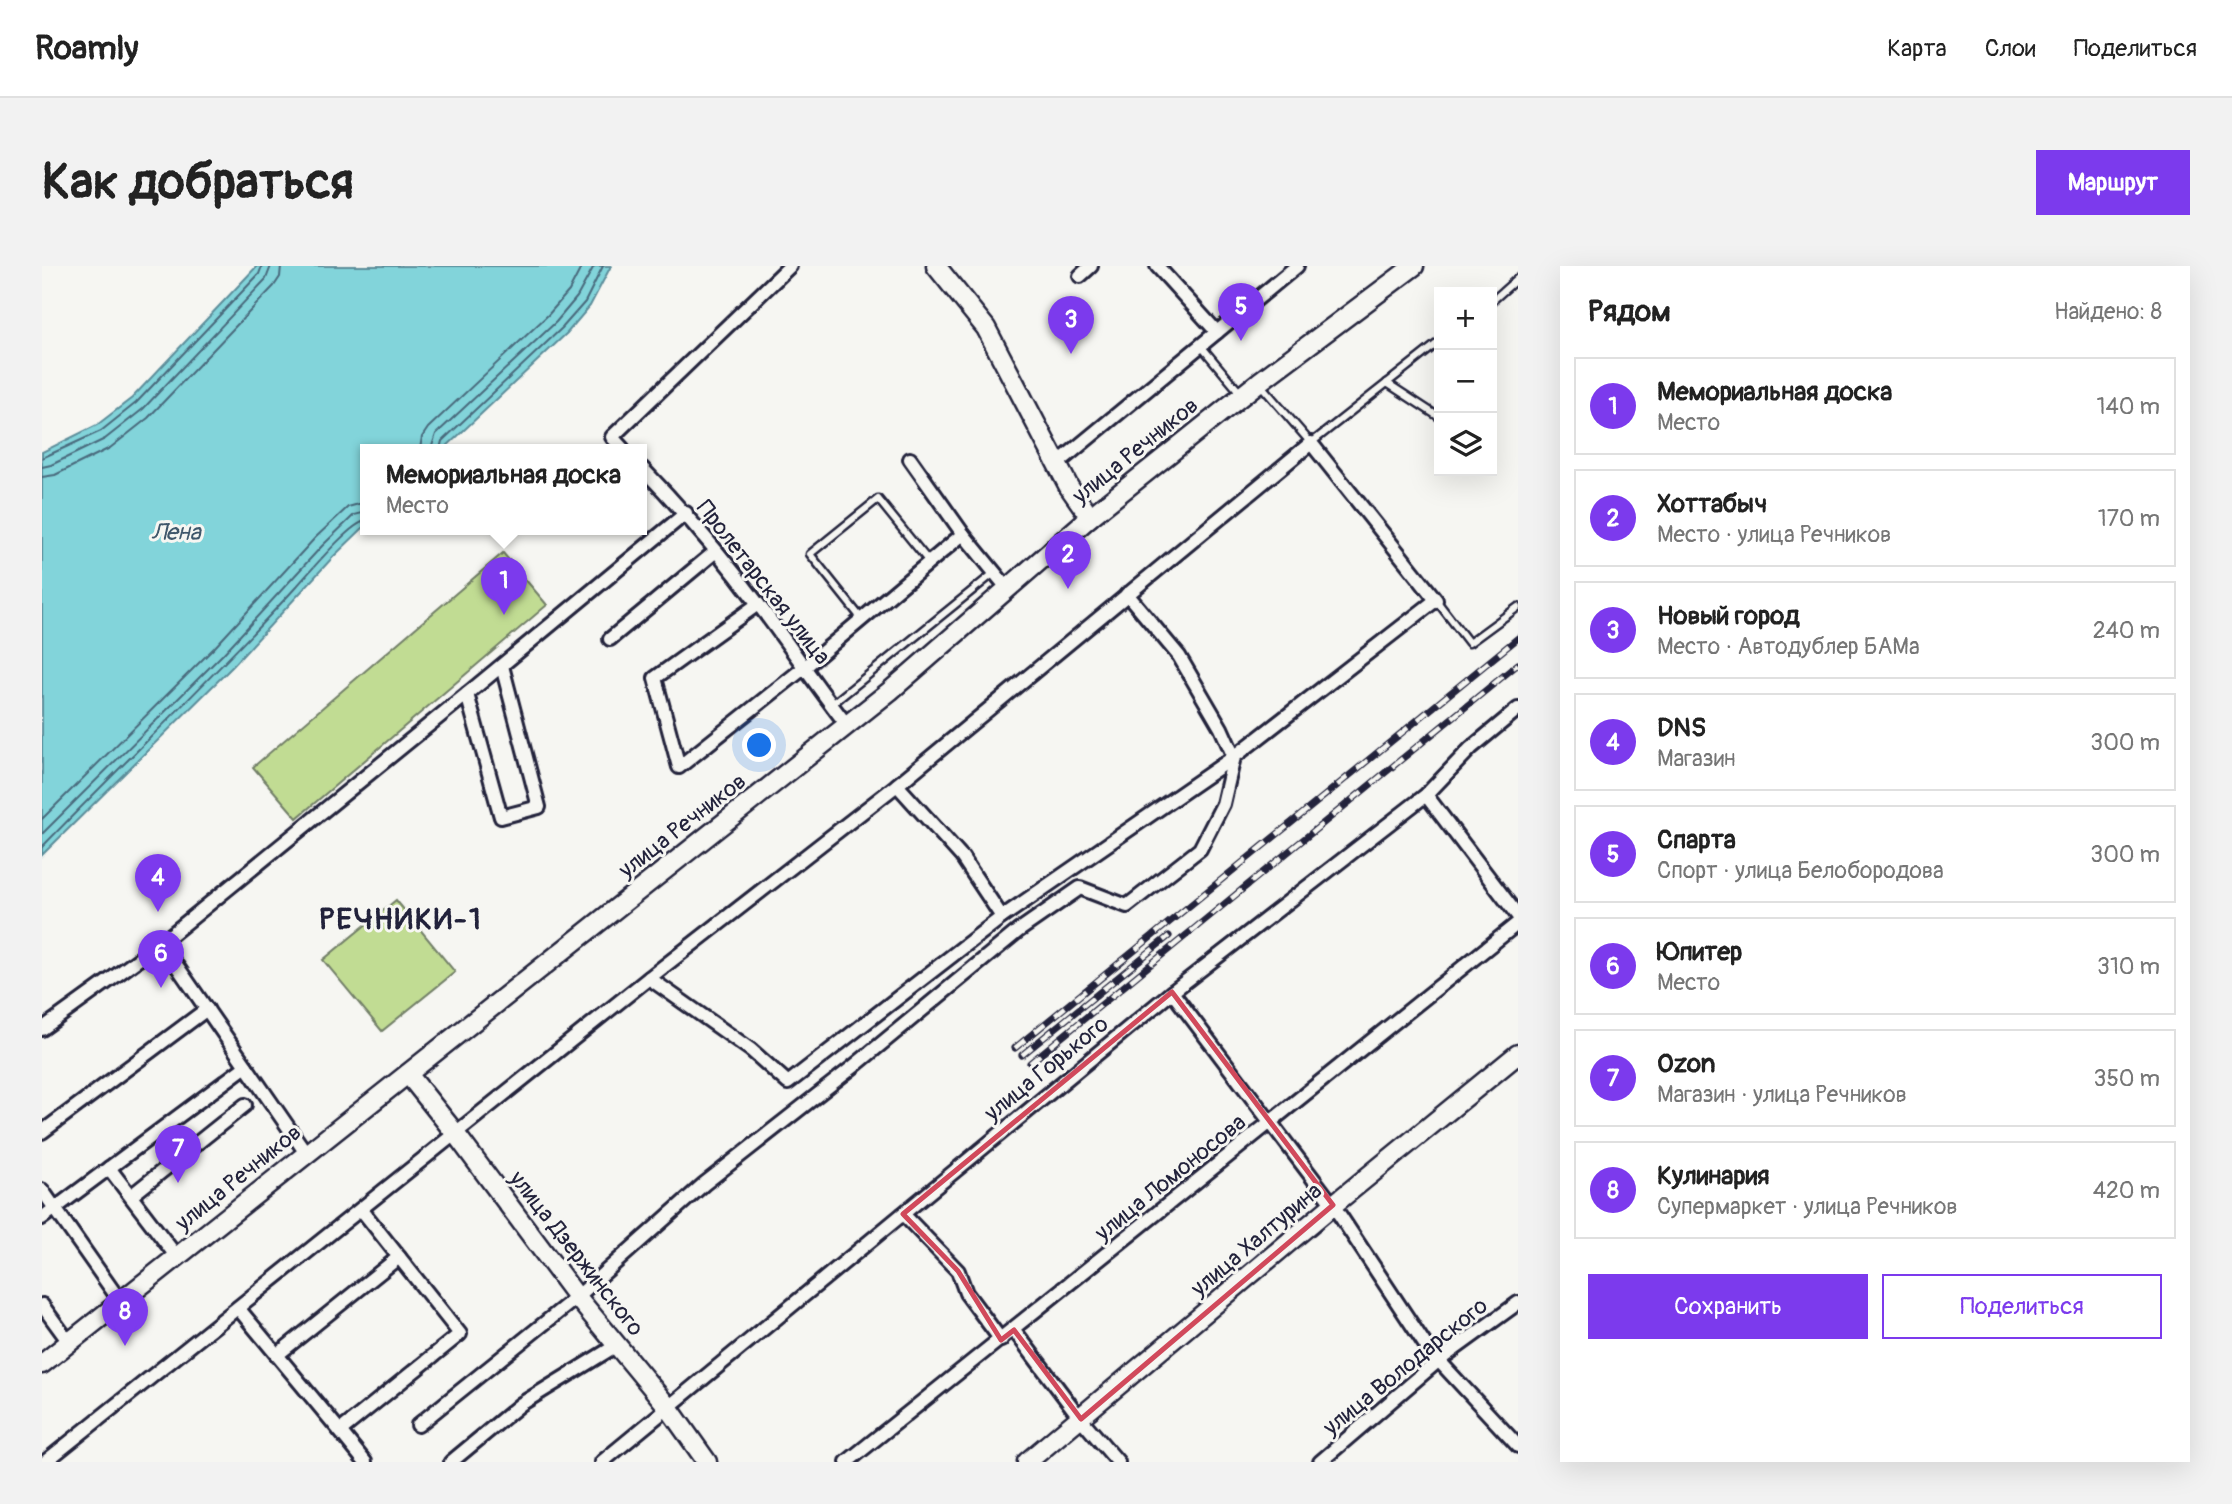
<!DOCTYPE html>
<html lang="ru">
<head>
<meta charset="utf-8">
<style>
	:root { --surface:#fff; --page:#f2f2f2; --text:#222; --muted:#767676; --line:#e0e0e0; --accent:#7c3aed }
	body { margin:0; font-family:Pangolin,sans-serif; background:var(--page); color:var(--text) }
	.controls { position:absolute; right:21px; top:21px; display:grid; overflow:hidden; border-radius:0px; box-shadow:0 7px 28px #0002 }
	.controls button { width:63px; height:63px; display:grid; place-items:center; padding:0; border:0; border-bottom:2px solid var(--line); background:var(--surface); color:var(--text); font:35px sans-serif }
	.you { position:absolute; left:718px; top:480px; width:24px; height:24px; margin:-18px; border:5px solid #fff; border-radius:50%; background:#1a73e8; box-shadow:0 0 0 10px #1a73e833 }
	.badge { display:grid; place-items:center; width:46px; height:46px; border-radius:50%; background:var(--accent); color:#fff; font-size:23px; font-weight:700 }
	.pin { position:absolute; translate:-50% -58px; filter:drop-shadow(0 2px 4px #0008) }
	.pin::after { content:''; position:absolute; top:37px; width:24px; height:21px; background:inherit; clip-path:polygon(0 0,100% 0,50% 100%) }
	.popup { position:absolute; left:318px; top:178px; width:287px; height:91px; box-sizing:border-box; display:grid; place-content:center; border-radius:0px; background:var(--surface); filter:drop-shadow(0 2px 5px #0005); font-size:23px; white-space:nowrap; color:var(--muted) }
	.popup b { font-size:26px; color:var(--text) }
	.popup::after { content:''; position:absolute; left:50%; top:100%; margin-left:-14px; border:14px solid transparent; border-top-color:var(--surface) }
	.list { margin:0; padding:0; list-style:none }
	h2 { display:flex; justify-content:space-between; align-items:center; height:91px; margin:0; padding:0 28px; font-size:30px }
	h2 small { font-size:23px; font-weight:400; color:var(--muted) }
	.list li { display:grid; grid-template-columns:46px 1fr auto; gap:21px; align-items:center; box-sizing:border-box; height:98px; margin:0 14px 14px; padding:0 14px; border:2px solid var(--line); border-radius:0px }
	.list b { display:block; font-size:26px; white-space:nowrap }
	.list p { margin:0; font-size:23px; white-space:nowrap; color:var(--muted) }
	.list em { font-size:23px; font-style:normal; color:var(--muted) }
	.actions { display:flex; gap:14px; padding:21px 28px }
	.actions a { flex:1; padding:16px 0; border:2px solid var(--accent); border-radius:0px; text-align:center; font-size:24px; color:var(--accent) }
	.actions .main { background:var(--accent); color:#fff }
	.icon { flex:none; width:38px; height:38px; fill:none; stroke:currentColor; stroke-width:2; stroke-linecap:round; stroke-linejoin:round }
	.map { position:relative; flex:none; width:1476px; height:1196px; overflow:hidden; border-radius:0px }
	header { display:flex; align-items:center; gap:42px; box-sizing:border-box; height:98px; padding:0 35px; background:var(--surface); border-bottom:2px solid var(--line) }
	header strong { font-size:33px }
	nav { display:flex; gap:38px; margin-inline-start:auto; font-size:24px }
	.intro { display:flex; align-items:center; justify-content:space-between; box-sizing:border-box; height:168px; padding:0 42px }
	h1 { margin:0; font-size:49px }
	.button { padding:18px 32px; border-radius:0px; background:var(--accent); color:#fff; font-size:24px; font-weight:700 }
	main { display:flex; gap:42px; padding:0 42px }
	aside { flex:1; background:var(--surface); border-radius:0px; box-shadow:0 7px 28px #0002 }
	.map>svg:first-child { display:block }
	.green { fill:#c1dc93; stroke:#727f67; stroke-width:2 }
	.water { fill:#82d4da; stroke:#5c8d9a; stroke-width:2 }
	.lines { fill:none; stroke-linecap:round; stroke-linejoin:round }
	.shore { stroke:#48697b; stroke-width:2 }
	.lane-casing { stroke:#22223b; stroke-width:11 }
	.street-casing { stroke:#22223b; stroke-width:18 }
	.secondary-casing { stroke:#22223b; stroke-width:23 }
	.lane { stroke:#f6f6f2; stroke-width:6 }
	.street { stroke:#f6f6f2; stroke-width:12 }
	.secondary { stroke:#f6f6f2; stroke-width:18 }
	.rail-casing { stroke:#22223b; stroke-width:7 }
	.rail { stroke:#f6f6f2; stroke-width:4.5; stroke-dasharray:13; stroke-linecap:butt }
	.marked { fill:none; stroke:#d1495b; stroke-width:5; stroke-linejoin:round }
	.labels { text-anchor:middle; stroke-width:6; stroke-linejoin:round; paint-order:stroke }
	.street-label { font-size:23px; fill:#22223b; stroke:#f6f6f2 }
	.water-label { font-size:24px; font-style:italic; fill:#3f576b; stroke:#f6f6f2 }
	.district-label { font-size:30px; font-weight:bold; letter-spacing:2px; fill:#22223b; stroke:#f6f6f2 }
</style>
</head>
<body>
<header>
<strong>Roamly</strong>
<nav><a>Карта</a><a>Слои</a><a>Поделиться</a></nav>
</header>
<div class="intro"><h1>Как добраться</h1><a class="button">Маршрут</a></div>
<main>
<div class="map">
<svg width="1476" height="1196" viewBox="0 0 1476 1196">
	<rect width="100%" height="100%" fill="#f6f6f2"/>
	<filter id="ink" filterUnits="userSpaceOnUse"><feTurbulence type="fractalNoise" baseFrequency=".0143" numOctaves="2"/><feDisplacementMap in="SourceGraphic" scale="14" xChannelSelector="R" yChannelSelector="G"/><feConvolveMatrix kernelMatrix="1 2 1 2 8 2 1 2 1" color-interpolation-filters="sRGB"/></filter>
	<g filter="url(#ink)">
		<g class="green">
			<path d="M461 287 505 339 255 552 211 501Z"/>
			<path d="M354 634 413 706 340 765 281 694Z"/>
		</g>
		<path class="water" d="M215 0H569L548 40 525 67 402 183H324V259L291 291 191 400 0 589V186L55 159 90 132Z"/>
		<g class="lines">
			<g class="shore">
				<path d="M378 183 380 171 386 162 506 49 527 25 540 0"/>
				<path d="M389 183 394 168 514 56 535 31 552 0"/>
				<path d="M398 183 400 175 520 62 543 36 561 0"/>
				<path d="M0 192 59 165 94 137 217 8 220 0"/>
				<path d="M0 201 9 199 63 173 101 143 224 13 229 0"/>
				<path d="M0 211 13 209 68 182 106 152 232 20 238 11 239 0"/>
				<path d="M0 553 172 382 273 272 306 241 324 236"/>
				<path d="M0 568 180 389 280 280 312 249 324 246"/>
				<path d="M0 581C85 493 173 410 255 320 267 307 309 256 324 255"/>
			</g>
			<defs>
				<g id="lane">
					<path d="M1450 35 1476 12"/>
					<path d="M1159 80 1200 129"/>
					<path d="M1345 117 1397 151"/>
					<path d="M1218 118 1269 177 1397 76"/>
					<path d="M1394 334 1427 377 1476 341"/>
					<path d="M819 352 768 288 836 233 888 297"/>
					<path d="M789 439 952 307"/>
				</g>
				<g id="street">
					<path d="M1115 0 1175 66"/>
					<path d="M1038 10 1049 0"/>
					<path d="M581 183 570 171 748 0"/>
					<path d="M868 193 921 268"/>
					<path d="M1015 198 1255 0"/>
					<path d="M600 202C642 245 680 290 716 338 747 378 774 420 805 459"/>
					<path d="M716 338 613 412 637 501 763 401 921 268 966 323"/>
					<path d="M568 373 674 285"/>
					<path d="M425 428 459 551 497 541 460 400"/>
					<path d="M855 519 920 591 960 651"/>
					<path d="M1384 529 1476 650"/>
					<path d="M119 677 264 887"/>
					<path d="M607 712 709 784 746 817 960 651 1192 491 1179 462 1137 390 1085 328"/>
					<path d="M1130 726 1291 939 1386 1083 1476 1180"/>
					<path d="M0 763 119 677 425 428 644 247"/>
					<path d="M0 866 165 743"/>
					<path d="M67 902 135 991"/>
					<path d="M0 924 78 1035"/>
					<path d="M89 930 203 839"/>
					<path d="M861 948 916 1005 924 1027 959 1074"/>
					<path d="M0 952 204 800"/>
					<path d="M0 1039 27 1076"/>
					<path d="M196 1042 298 1165 418 1068 319 943"/>
					<path d="M972 1064 1039 1153 1076 1196"/>
					<path d="M235 1089 357 991"/>
					<path d="M298 1165 323 1196"/>
					<path d="M3 1196 607 712 855 519 1269 177 1394 334 1192 491 1181 538 1158 583 1085 640 1038 622 976 665 811 801 662 918 535 1031 376 1159"/>
					<path d="M409 1196 479 1138 575 1079"/>
					<path d="M560 1196 1130 726 1384 529 1429 482 1476 443"/>
					<path d="M805 1196 1476 657"/>
					<path d="M1278 1196 1396 1095 1476 1037"/>
				</g>
				<g id="secondary">
					<path d="M894 0 944 62 1027 221 1048 251"/>
					<path d="M366 808 413 867 535 1031 626 1141 665 1196"/>
					<path d="M0 1098 848 425 1048 251 1217 116 1372 0"/>
					<path d="M985 1196 1291 939 1476 788"/>
				</g>
			</defs>
			<use href="#lane" class="lane-casing"/>
			<use href="#street" class="street-casing"/>
			<use href="#secondary" class="secondary-casing"/>
			<use href="#lane" class="lane"/>
			<use href="#street" class="street"/>
			<use href="#secondary" class="secondary"/>
			<defs>
				<g id="rail">
					<path d="M973 782 1476 372"/>
					<path d="M980 789 1127 670"/>
					<path d="M988 797 1476 398"/>
				</g>
			</defs>
			<use href="#rail" class="rail-casing"/>
			<use href="#rail" class="rail"/>
		</g>
	</g>
	<path class="marked" d="M1130 726 1291 939 1039 1153 972 1064 959 1074 916 1005 861 948Z"/>
	<g class="labels">
		<g class="street-label">
			<text transform="translate(1093 184) rotate(-39)" y="8">улица Речников</text>
			<text transform="translate(722 316) rotate(52)" y="8">Пролетарская улица</text>
			<text transform="translate(640 559) rotate(-38)" y="8">улица Речников</text>
			<text transform="translate(1004 802) rotate(-39)" y="8">улица Горького</text>
			<text transform="translate(196 911) rotate(-39)" y="8">улица Речников</text>
			<text transform="translate(1128 911) rotate(-39)" y="8">улица Ломоносова</text>
			<text transform="translate(1214 973) rotate(-40)" y="8">улица Халтурина</text>
			<text transform="translate(535 987) rotate(52)" y="8">улица Дзержинского</text>
			<text transform="translate(1363 1100) rotate(-39)" y="8">улица Володарского</text>
		</g>
		<g class="water-label">
			<text x="134" y="274">Лена</text>
		</g>
		<g class="district-label">
			<text x="359" y="663">РЕЧНИКИ-1</text>
		</g>
	</g>
</svg>
<div class="controls">
<button>+</button>
<button>−</button>
<button><svg class="icon" aria-label="layers" viewBox="0 0 24 24"><path d="M12 4l9 5-9 5-9-5zM3 14l9 5 9-5"/></svg></button>
</div>
<div class="you"></div>
<div class="pin badge" style="left:462px;top:349px">1</div>
<div class="popup"><b>Мемориальная доска</b>Место</div>
<div class="pin badge" style="left:1026px;top:323px">2</div>
<div class="pin badge" style="left:1029px;top:88px">3</div>
<div class="pin badge" style="left:116px;top:646px">4</div>
<div class="pin badge" style="left:1199px;top:75px">5</div>
<div class="pin badge" style="left:119px;top:722px">6</div>
<div class="pin badge" style="left:136px;top:917px">7</div>
<div class="pin badge" style="left:83px;top:1080px">8</div>
</div>
<aside>
<h2>Рядом<small>Найдено: 8</small></h2>
<ul class="list">
<li><span class="badge">1</span><div><b>Мемориальная доска</b><p>Место</p></div><em>140 m</em></li>
<li><span class="badge">2</span><div><b>Хоттабыч</b><p>Место · улица Речников</p></div><em>170 m</em></li>
<li><span class="badge">3</span><div><b>Новый город</b><p>Место · Автодублер БАМа</p></div><em>240 m</em></li>
<li><span class="badge">4</span><div><b>DNS</b><p>Магазин</p></div><em>300 m</em></li>
<li><span class="badge">5</span><div><b>Спарта</b><p>Спорт · улица Белобородова</p></div><em>300 m</em></li>
<li><span class="badge">6</span><div><b>Юпитер</b><p>Место</p></div><em>310 m</em></li>
<li><span class="badge">7</span><div><b>Ozon</b><p>Магазин · улица Речников</p></div><em>350 m</em></li>
<li><span class="badge">8</span><div><b>Кулинария</b><p>Супермаркет · улица Речников</p></div><em>420 m</em></li>
</ul>
<div class="actions"><a class="main">Сохранить</a><a>Поделиться</a></div>
</aside>
</main>
</body>
</html>
